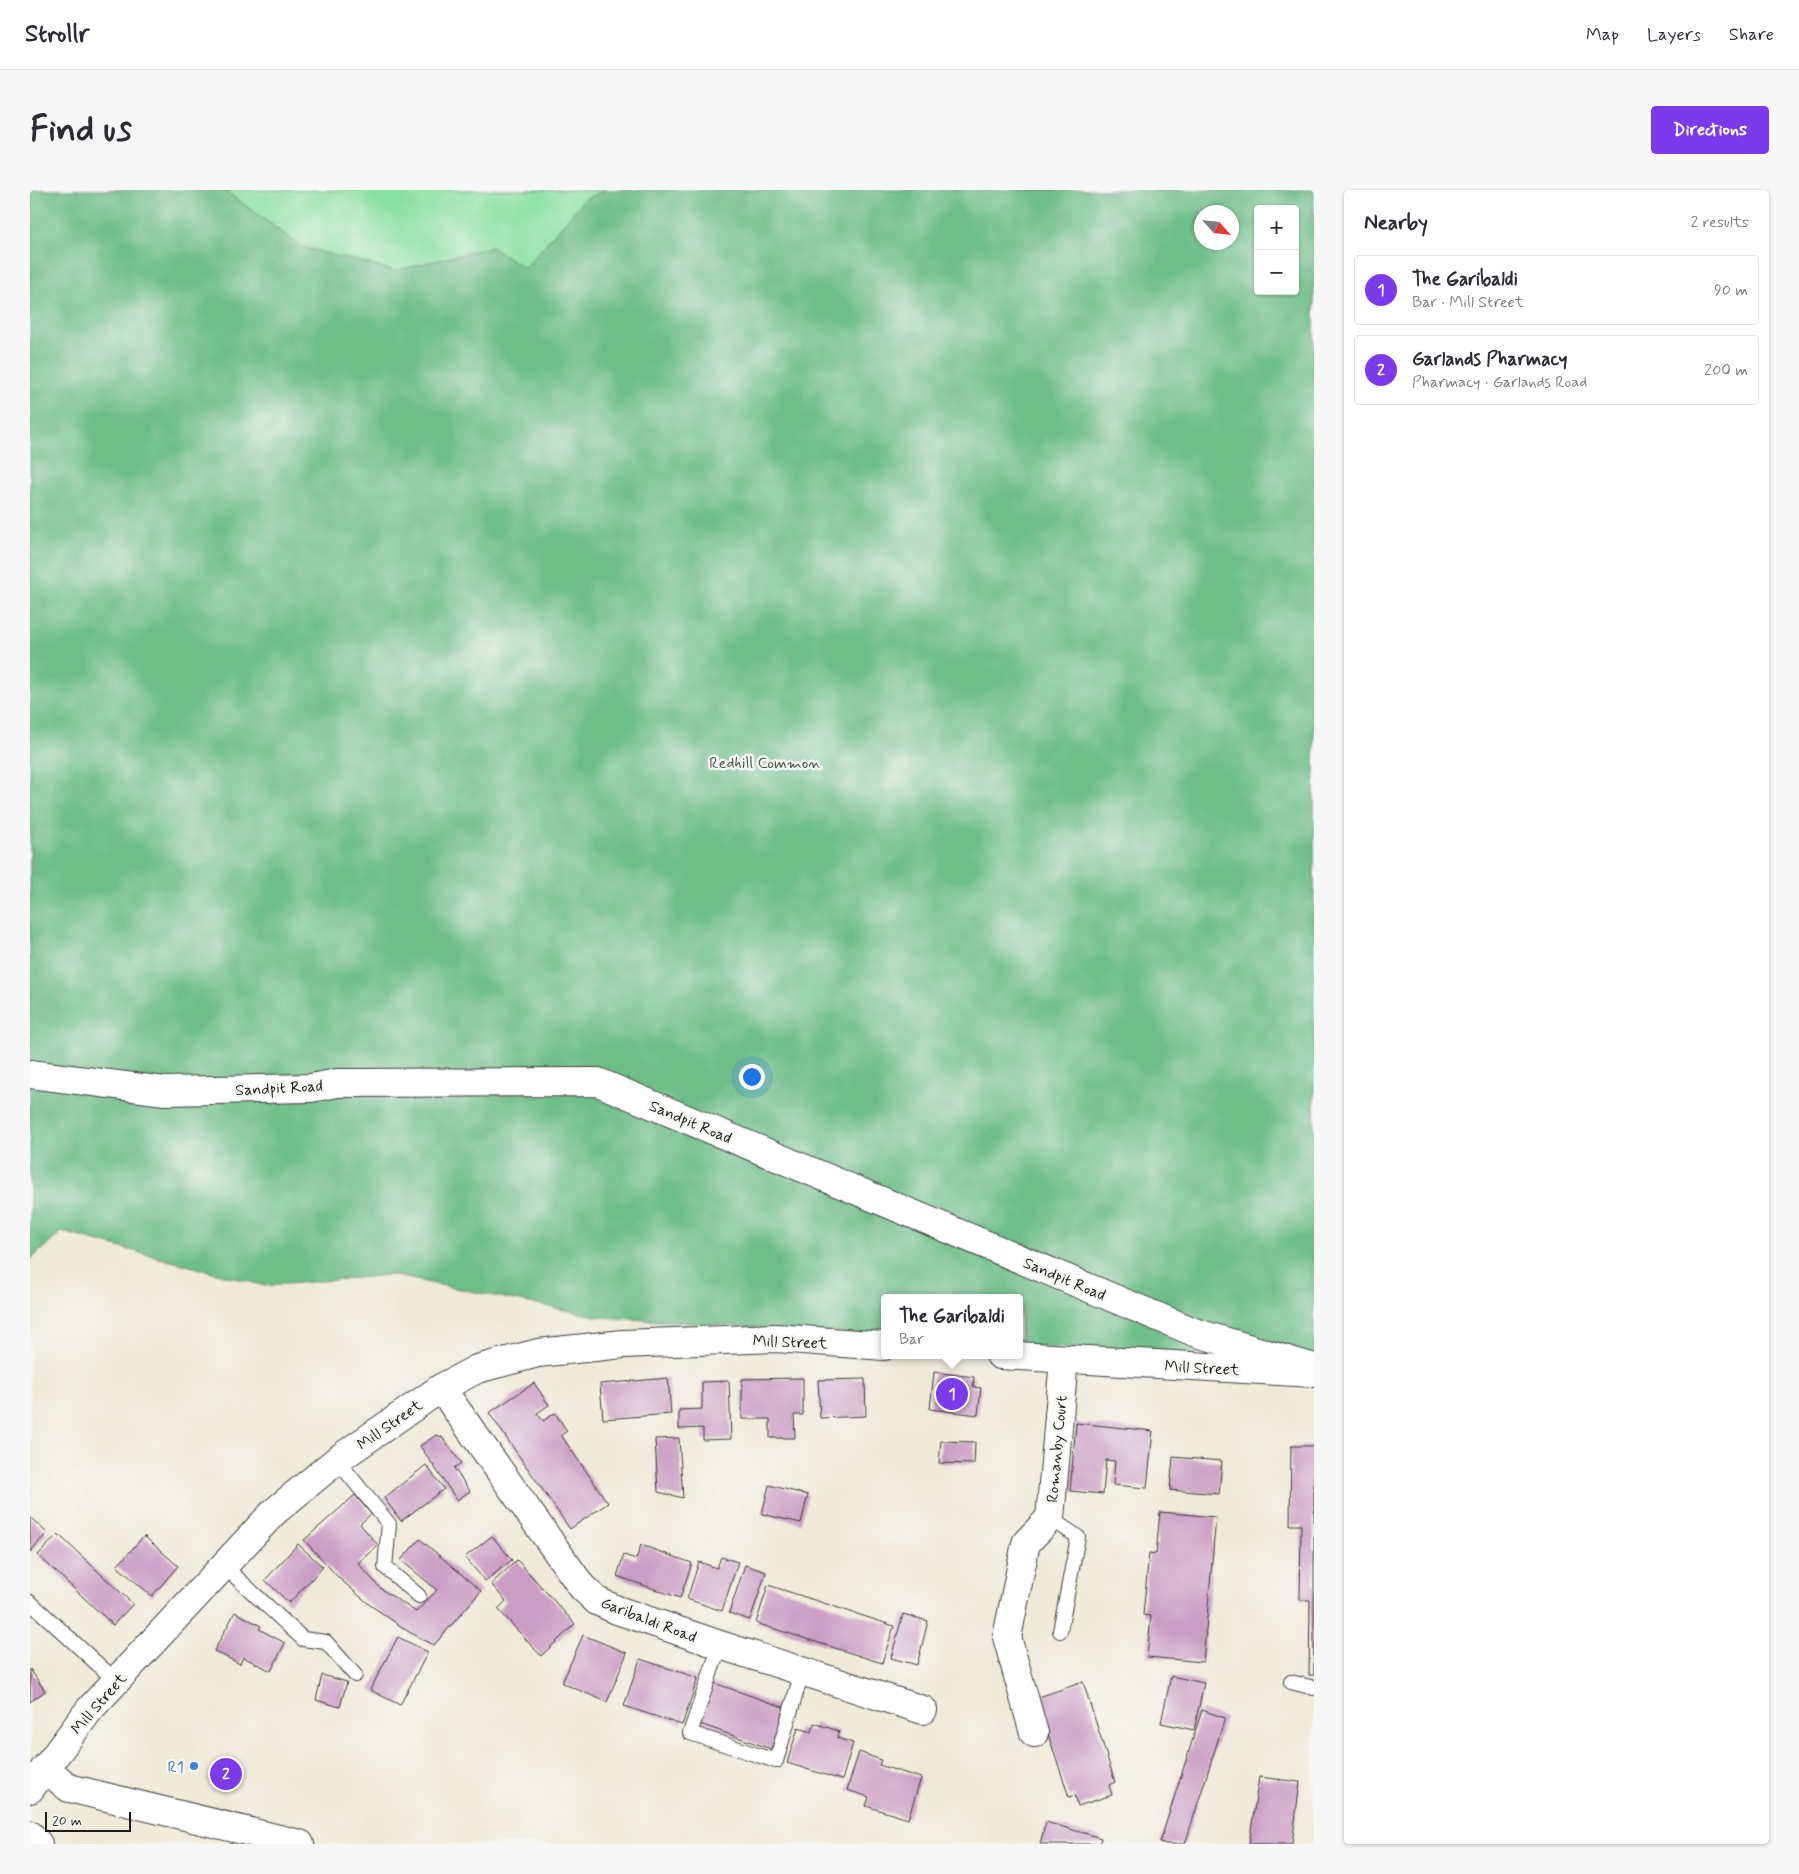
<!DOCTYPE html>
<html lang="en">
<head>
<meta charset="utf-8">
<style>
	:root { --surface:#fff; --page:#f7f7f7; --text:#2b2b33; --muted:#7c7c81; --line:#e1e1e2; --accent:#7c3aed }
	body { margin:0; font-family:Mynerve,sans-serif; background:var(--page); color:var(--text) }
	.controls { position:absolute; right:15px; top:15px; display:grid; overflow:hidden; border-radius:5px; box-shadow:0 1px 4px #0004 }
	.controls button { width:45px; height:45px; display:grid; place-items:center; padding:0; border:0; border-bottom:1px solid var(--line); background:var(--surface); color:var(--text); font:25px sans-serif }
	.compass { position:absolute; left:1164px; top:15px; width:45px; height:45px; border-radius:50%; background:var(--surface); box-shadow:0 1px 4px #0004; rotate:117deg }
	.scale { position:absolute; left:15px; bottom:12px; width:86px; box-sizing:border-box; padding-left:5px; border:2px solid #1c1c1c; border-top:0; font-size:14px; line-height:18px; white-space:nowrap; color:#1c1c1c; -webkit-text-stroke:4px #f6f6f2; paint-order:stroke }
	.you { position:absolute; left:721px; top:886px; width:18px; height:18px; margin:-12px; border:4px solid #fff; border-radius:50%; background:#1a73e8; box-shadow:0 0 0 8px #1a73e833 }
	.badge { display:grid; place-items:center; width:32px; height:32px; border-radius:50%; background:var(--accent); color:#fff; font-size:16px; font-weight:700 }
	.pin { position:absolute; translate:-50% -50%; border:2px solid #fff; box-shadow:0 1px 5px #0006 }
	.popup { position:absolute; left:851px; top:1104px; width:142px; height:65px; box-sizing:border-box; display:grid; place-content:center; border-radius:5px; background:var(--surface); filter:drop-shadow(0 1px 4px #0005); font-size:16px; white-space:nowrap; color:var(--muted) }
	.popup b { font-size:19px; color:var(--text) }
	.popup::after { content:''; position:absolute; left:50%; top:100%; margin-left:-10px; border:10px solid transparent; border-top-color:var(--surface) }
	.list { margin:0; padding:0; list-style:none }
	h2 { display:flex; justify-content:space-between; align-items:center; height:65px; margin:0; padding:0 20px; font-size:21px }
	h2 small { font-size:16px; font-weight:400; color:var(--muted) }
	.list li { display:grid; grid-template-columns:32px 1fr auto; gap:15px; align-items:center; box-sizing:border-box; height:70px; margin:0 10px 10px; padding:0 10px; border:1px solid var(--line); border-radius:5px }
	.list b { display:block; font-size:19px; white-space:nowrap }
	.list p { margin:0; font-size:16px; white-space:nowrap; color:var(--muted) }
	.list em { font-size:16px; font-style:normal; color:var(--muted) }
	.map { position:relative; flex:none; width:1284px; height:1654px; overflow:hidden; border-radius:5px }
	header { display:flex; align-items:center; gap:30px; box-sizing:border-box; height:70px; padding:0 25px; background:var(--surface); border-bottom:1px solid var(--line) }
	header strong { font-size:24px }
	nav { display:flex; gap:28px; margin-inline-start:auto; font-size:18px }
	.intro { display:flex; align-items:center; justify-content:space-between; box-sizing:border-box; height:120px; padding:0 30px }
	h1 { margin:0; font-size:35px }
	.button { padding:12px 22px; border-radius:5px; background:var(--accent); color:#fff; font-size:18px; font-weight:700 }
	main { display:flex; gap:30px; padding:0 30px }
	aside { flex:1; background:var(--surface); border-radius:5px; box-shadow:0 1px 4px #0004 }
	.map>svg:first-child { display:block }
	.green { fill:#89e0a3; stroke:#527e60 }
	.forest { fill:#6ebe89; stroke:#456d52; fill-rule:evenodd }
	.building { fill:#ca9dc5 }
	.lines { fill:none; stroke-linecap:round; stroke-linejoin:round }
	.lane-casing { stroke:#3c3b38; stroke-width:16 }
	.street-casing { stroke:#3c3b38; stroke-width:30 }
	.secondary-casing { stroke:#3c3b38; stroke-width:30 }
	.primary-casing { stroke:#3c3b38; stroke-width:30 }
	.lane { stroke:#fff; stroke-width:14 }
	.street { stroke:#fff; stroke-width:28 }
	.secondary { stroke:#fff; stroke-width:28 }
	.primary { stroke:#fff; stroke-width:28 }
	.shop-dot { fill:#3f7fe0; stroke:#f6f6f2; stroke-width:2 }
	.labels { text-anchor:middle; stroke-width:5; stroke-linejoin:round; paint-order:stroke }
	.park-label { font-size:16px; fill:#3d5744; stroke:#f6f6f2 }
	.street-label { font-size:16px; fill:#1c1c1c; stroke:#f6f6f2 }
	.shop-label { font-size:16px; fill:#366cbe; stroke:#f6f6f2; text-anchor:end }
</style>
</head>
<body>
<header>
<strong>Strollr</strong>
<nav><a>Map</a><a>Layers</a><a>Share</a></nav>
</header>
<div class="intro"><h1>Find us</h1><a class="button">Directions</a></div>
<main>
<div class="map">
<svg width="1284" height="1654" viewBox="0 0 1284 1654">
	<rect width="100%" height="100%" fill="#f6f6f2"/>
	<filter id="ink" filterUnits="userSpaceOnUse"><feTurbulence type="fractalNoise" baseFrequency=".02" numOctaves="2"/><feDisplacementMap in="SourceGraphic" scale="10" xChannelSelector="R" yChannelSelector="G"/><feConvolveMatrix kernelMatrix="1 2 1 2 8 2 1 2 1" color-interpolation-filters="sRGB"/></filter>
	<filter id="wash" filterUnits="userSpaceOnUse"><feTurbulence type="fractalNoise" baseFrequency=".0096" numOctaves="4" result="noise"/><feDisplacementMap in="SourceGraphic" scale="20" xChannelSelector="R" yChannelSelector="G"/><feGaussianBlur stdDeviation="1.12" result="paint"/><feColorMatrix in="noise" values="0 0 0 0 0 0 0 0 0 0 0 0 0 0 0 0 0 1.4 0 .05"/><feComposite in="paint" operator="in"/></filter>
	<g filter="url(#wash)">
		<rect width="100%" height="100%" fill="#efead7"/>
		<path class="green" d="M194 0H576L555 9 495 78 461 57 365 81 272 57Z"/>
		<path class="forest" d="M0 0H194L272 57 365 81 461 57 495 78 555 9 576 0H1284V1169L990 1156V1108H854V1146L570 1127 360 1085 235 1096 32 1042 0 1070ZM1228 19H1265V101H1228ZM1172 22H1202V52H1172Z"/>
		<g id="blocks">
			<g class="building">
				<path d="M904 1182 944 1187 943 1197 951 1198 948 1225 900 1219Z"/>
				<path d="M638 1188 641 1224 573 1229 570 1194Z"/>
				<path d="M773 1188V1225H764L765 1248H740V1229H712V1189Z"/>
				<path d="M835 1189 836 1226 790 1228 788 1190Z"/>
				<path d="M699 1191 701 1249 673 1250V1238L649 1239V1220L672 1219V1192Z"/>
				<path d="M504 1193 519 1215 507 1223 513 1231 525 1223 537 1241 531 1245 578 1313 540 1339 459 1223Z"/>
				<path d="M1046 1233 1123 1241 1117 1298 1083 1295 1085 1271 1076 1270 1073 1304 1040 1301Z"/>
				<path d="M406 1245 412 1247 431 1273 424 1278 440 1301 427 1310 390 1256Z"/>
				<path d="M649 1248 653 1308 628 1302 625 1249Z"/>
				<path d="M911 1251 945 1252 944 1274 909 1273Z"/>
				<path d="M1261 1256H1284V1485H1279L1280 1410H1270L1271 1335H1260Z"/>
				<path d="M1143 1267 1192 1271 1189 1304 1140 1300Z"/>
				<path d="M396 1275 414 1299 371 1331 354 1308Z"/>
				<path d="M739 1295 778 1305 771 1333 732 1324Z"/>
				<path d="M325 1305 341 1324 330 1334 348 1355 328 1373 350 1398 386 1422 407 1400 371 1370 390 1349 451 1401 404 1455 379 1442 340 1415 309 1388 274 1350Z"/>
				<path d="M1130 1322 1186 1327 1173 1472 1117 1467 1121 1426 1113 1425 1119 1363 1126 1364Z"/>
				<path d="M0 1327 17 1343 0 1362Z"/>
				<path d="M28 1344 103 1414 83 1435 8 1365Z"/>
				<path d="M114 1346 148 1376 122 1406 87 1376Z"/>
				<path d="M462 1346 482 1370 455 1391 435 1367Z"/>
				<path d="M268 1354 293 1377 259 1413 235 1390Z"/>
				<path d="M611 1355 662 1373 650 1408 587 1386 594 1365 606 1369Z"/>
				<path d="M691 1367 708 1372 692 1421 657 1409 669 1372 687 1378Z"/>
				<path d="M487 1370 545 1434 511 1466 468 1419 476 1411 461 1394Z"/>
				<path d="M715 1375 736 1382 720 1430 699 1423Z"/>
				<path d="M738 1395 864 1436 852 1473 726 1433Z"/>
				<path d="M205 1422 231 1436 229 1439 255 1453 241 1481 213 1467 210 1474 184 1461Z"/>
				<path d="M873 1424 898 1431 887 1475 861 1468Z"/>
				<path d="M553 1445 597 1463 577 1512 532 1493Z"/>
				<path d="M368 1447 398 1462 370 1515 340 1500Z"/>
				<path d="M610 1469 668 1488 652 1535 594 1516Z"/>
				<path d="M0 1479 15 1501 0 1512Z"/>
				<path d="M292 1485 317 1492 310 1517 286 1510Z"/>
				<path d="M1141 1486 1174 1493 1164 1540 1131 1533Z"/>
				<path d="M1053 1492 1085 1592 1079 1595 1082 1605 1048 1616 1045 1605 1039 1607 1006 1508Z"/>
				<path d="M684 1493 756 1518 741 1559 670 1534Z"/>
				<path d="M1172 1520 1195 1528 1155 1654H1136L1130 1652Z"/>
				<path d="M784 1533 809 1541 807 1548 823 1553 812 1590 757 1573 768 1538 782 1542Z"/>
				<path d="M829 1562 851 1570 849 1575 891 1588 878 1629 836 1616 839 1607 817 1600Z"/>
				<path d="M1229 1587 1270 1592 1262 1654H1219Z"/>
				<path d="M1016 1632 1071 1648 1070 1654H1010Z"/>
			</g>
		</g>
	</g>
	<g filter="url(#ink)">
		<use href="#blocks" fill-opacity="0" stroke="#3c3b38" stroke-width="1"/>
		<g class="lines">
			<defs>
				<g id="lane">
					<path d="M307 1270 359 1334 355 1377 389 1406"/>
					<path d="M1020 1328 1048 1347 1030 1441"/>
					<path d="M194 1376 273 1449 296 1452 325 1485"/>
					<path d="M0 1412 86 1491"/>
					<path d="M690 1455 660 1543 746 1571 772 1482"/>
					<path d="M1261 1492 1284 1498"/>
				</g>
				<g id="street">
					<path d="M0 884 135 901 281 898 307 893 568 892 1164 1142 1284 1178"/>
					<path d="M411 1198 552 1397 567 1411 587 1420 690 1455 893 1520"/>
					<path d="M1004 1543 977 1447 996 1353 1020 1328 1034 1170"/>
					<path d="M15 1578 39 1598 270 1654"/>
				</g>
				<g id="secondary">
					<path d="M970 1165 1284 1183"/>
					<path d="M0 1599 60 1519 244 1322 307 1270 411 1198 447 1179 508 1163 593 1154 746 1148 854 1156"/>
				</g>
				<path id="primary" d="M0 1645 8 1654"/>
			</defs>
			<use href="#lane" class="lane-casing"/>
			<use href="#street" class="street-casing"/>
			<use href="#secondary" class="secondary-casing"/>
			<use href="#primary" class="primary-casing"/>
			<use href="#lane" class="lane"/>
			<use href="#street" class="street"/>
			<use href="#secondary" class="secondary"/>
			<use href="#primary" class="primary"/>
		</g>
	</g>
	<circle class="shop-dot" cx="164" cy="1576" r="5"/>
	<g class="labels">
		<g class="park-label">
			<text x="735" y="578">Redhill Common</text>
		</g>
		<g class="street-label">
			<text transform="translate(249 897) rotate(-3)" y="6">Sandpit Road</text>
			<text transform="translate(661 931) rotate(23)" y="6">Sandpit Road</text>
			<text transform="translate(1035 1088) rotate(23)" y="6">Sandpit Road</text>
			<text transform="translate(760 1151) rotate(2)" y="6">Mill Street</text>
			<text transform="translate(1172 1177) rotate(3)" y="6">Mill Street</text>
			<text transform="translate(359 1234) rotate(-35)" y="6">Mill Street</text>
			<text transform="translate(1026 1259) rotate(-85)" y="6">Romanby Court</text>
			<text transform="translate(619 1429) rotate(21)" y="6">Garibaldi Road</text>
			<text transform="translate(68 1513) rotate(-49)" y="6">Mill Street</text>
		</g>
		<g class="shop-label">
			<text x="154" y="1582">R1</text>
		</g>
	</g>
</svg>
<div class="controls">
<button>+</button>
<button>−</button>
</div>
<svg class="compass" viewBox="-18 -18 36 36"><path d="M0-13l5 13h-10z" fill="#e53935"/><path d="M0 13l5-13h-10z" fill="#7c7c81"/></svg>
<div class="scale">20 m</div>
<div class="you"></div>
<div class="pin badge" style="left:922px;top:1204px">1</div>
<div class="popup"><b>The Garibaldi</b>Bar</div>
<div class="pin badge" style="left:196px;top:1584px">2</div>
</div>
<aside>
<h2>Nearby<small>2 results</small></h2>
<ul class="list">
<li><span class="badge">1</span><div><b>The Garibaldi</b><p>Bar · Mill Street</p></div><em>90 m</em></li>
<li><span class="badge">2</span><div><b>Garlands Pharmacy</b><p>Pharmacy · Garlands Road</p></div><em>200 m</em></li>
</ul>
</aside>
</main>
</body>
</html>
